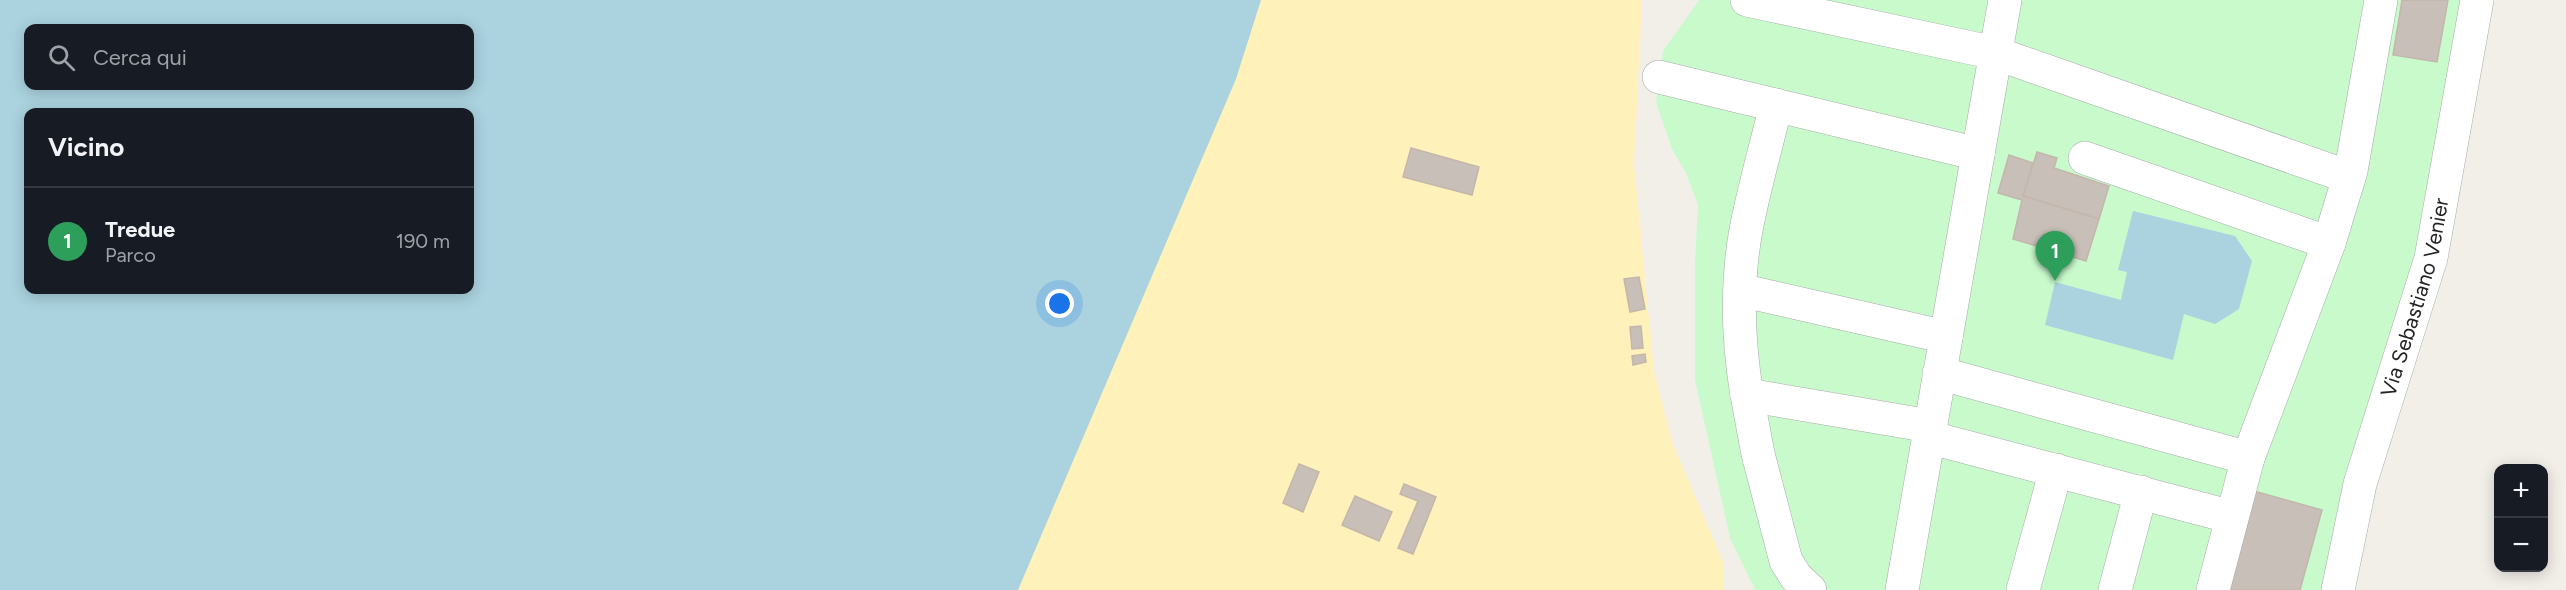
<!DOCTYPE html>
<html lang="it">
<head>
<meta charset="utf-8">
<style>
	:root { --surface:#171b24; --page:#242831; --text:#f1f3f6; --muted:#9ea1a6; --line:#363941; --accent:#b45309 }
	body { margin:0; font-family:Figtree,sans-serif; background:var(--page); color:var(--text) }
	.controls { position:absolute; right:18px; bottom:18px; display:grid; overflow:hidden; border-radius:12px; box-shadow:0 3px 15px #0003 }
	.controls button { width:54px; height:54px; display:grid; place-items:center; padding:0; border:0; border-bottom:2px solid var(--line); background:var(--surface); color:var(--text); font:30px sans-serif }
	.you { position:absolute; left:1060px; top:304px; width:21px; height:21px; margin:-15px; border:4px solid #fff; border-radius:50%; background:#1a73e8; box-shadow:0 0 0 9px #1a73e833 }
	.badge { display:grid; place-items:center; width:39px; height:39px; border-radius:50%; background:var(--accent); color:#fff; font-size:20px; font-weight:700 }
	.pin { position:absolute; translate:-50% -50px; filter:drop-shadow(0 2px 3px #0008) }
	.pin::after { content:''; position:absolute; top:32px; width:21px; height:18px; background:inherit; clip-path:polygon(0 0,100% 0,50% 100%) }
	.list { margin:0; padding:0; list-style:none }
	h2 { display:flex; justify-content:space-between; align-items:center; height:78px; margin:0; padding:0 24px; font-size:26px }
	h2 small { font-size:20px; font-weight:400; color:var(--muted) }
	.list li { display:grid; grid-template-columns:39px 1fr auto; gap:18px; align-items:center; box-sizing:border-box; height:108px; padding:0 24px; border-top:2px solid var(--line) }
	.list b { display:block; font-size:22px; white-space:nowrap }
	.list p { margin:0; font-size:20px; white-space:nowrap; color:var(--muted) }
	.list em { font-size:20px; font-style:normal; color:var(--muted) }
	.icon { flex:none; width:33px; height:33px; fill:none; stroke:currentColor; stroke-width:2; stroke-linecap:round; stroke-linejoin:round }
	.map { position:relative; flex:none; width:2566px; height:590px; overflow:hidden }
	.search { position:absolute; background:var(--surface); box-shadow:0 3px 15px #0003; left:24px; top:24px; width:450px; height:66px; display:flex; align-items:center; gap:15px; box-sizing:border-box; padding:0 21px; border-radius:12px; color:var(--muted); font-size:22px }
	.panel { position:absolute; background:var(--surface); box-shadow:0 3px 15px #0003; left:24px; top:108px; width:450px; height:186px; border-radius:12px }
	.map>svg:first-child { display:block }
	.sand { fill:#fff1ba }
	.park { fill:#c8facc }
	.water { fill:#aad3df; fill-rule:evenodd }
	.building { fill:#c7bfb8; stroke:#c4b6ab; stroke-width:1.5 }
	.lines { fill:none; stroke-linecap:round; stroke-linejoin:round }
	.minor-casing { stroke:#a9a9a9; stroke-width:34 }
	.minor { stroke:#fff; stroke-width:33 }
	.labels { text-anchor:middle; stroke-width:4.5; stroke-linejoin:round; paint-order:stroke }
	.street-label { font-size:21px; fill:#222; stroke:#fff }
</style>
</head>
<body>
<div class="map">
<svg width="2566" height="590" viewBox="0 0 2566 590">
	<rect width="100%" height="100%" fill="#f2efe9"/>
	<path class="sand" d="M1157 0H1642L1634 164 1654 371 1672 442 1723 562 1724 590H976Z"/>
	<path class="park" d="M1699 0H2466L2422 250 2324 590H1755L1730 538 1695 380V263L1698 205 1686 173 1672 149 1656 102 1663 51Z"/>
	<g class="water">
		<path d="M0 0H1261L1236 79 1018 590H0ZM28 28H470V86H28ZM28 112H470V290H28Z"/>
		<path d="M2133 211 2235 236 2252 261 2239 309 2215 324 2184 314 2173 360 2045 325 2055 282 2121 300 2127 272 2118 270Z"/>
	</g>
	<g class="building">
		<path d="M2402 0H2448L2437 62 2393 55Z"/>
		<path d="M1411 148 1479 167 1472 195 1403 177Z"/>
		<path d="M2037 152 2057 158 2054 168 2109 186 2099 219 2023 196Z"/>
		<path d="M2009 155 2033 163 2023 196 2099 219 2086 261 2013 239 2022 200 1998 193Z"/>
		<path d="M1639 277 1645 309 1630 312 1624 279Z"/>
		<path d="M1641 326 1643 348 1632 349 1630 327Z"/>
		<path d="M1645 354 1646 362 1633 365 1632 356Z"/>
		<path d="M1299 464 1319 472 1303 512 1283 503Z"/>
		<path d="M1404 484 1436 497 1413 554 1398 548 1418 501 1400 494Z"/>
		<path d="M2250 490 2322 510 2300 590H2222Z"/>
		<path d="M1355 496 1392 512 1379 541 1342 525Z"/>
	</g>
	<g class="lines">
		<defs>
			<g id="minor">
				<path d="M1747 0 1995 53 2349 177"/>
				<path d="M1659 77 1978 154 2005 0"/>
				<path d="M1776 105C1766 147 1754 188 1746 230 1736 284 1738 341 1747 395L1930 426"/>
				<path d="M2085 158 2329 243"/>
				<path d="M1740 290 1946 337"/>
				<path d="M1939 373 2248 458"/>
				<path d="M1747 395 1758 454 1786 561 1796 577 1810 590"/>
				<path d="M1928 437 2232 517"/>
				<path d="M1902 590 1978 154"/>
				<path d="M2023 590 2056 470"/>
				<path d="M2115 590 2141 492"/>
				<path d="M2213 590 2248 458 2329 243 2351 171 2381 0"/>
				<path id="s1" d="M2338 590 2360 484 2431 258 2477 0"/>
			</g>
		</defs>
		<use href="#minor" class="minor-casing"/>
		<use href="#minor" class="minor"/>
	</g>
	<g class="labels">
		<g class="street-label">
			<text dy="7" stroke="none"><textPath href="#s1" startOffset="303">Via Sebastiano Venier</textPath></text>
		</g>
	</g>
</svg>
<div class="controls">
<button>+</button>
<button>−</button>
</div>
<div class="you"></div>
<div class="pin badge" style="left:2055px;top:281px;background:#2e9e5b">1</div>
<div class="search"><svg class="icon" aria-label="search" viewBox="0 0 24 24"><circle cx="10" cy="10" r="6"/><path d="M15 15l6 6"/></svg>Cerca qui</div>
<section class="panel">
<h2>Vicino<small></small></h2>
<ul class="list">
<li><span class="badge" style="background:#2e9e5b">1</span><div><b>Tredue</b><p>Parco</p></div><em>190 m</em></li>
</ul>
</section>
</div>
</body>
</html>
